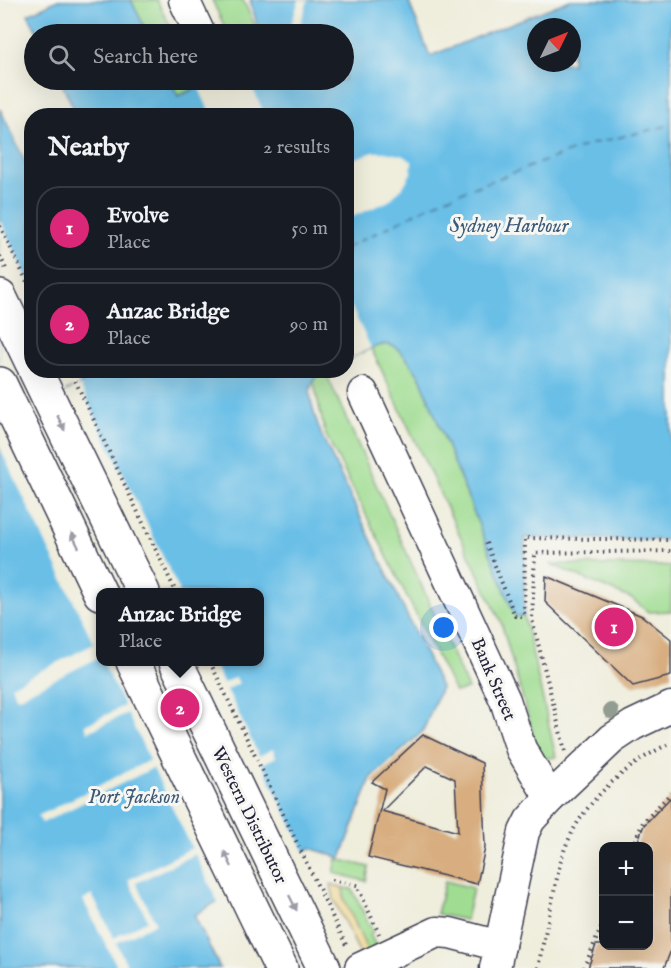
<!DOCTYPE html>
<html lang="en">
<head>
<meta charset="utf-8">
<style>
	:root { --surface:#171b24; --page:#242831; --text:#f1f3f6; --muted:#9ea1a6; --line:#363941; --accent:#db2777 }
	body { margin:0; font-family:"IM FELL English",serif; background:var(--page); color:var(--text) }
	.controls { position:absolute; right:18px; bottom:18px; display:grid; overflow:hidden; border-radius:12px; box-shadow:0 6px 24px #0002 }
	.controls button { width:54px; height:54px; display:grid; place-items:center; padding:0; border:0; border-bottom:2px solid var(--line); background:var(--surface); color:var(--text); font:30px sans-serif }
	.compass { position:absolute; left:527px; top:18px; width:54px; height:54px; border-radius:50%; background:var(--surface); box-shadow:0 6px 24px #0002; rotate:47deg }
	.you { position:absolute; left:444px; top:628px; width:21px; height:21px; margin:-15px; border:4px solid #fff; border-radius:50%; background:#1a73e8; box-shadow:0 0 0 9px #1a73e833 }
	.badge { display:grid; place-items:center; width:39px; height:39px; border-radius:50%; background:var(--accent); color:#fff; font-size:20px; font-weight:700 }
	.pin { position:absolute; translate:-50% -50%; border:3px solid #fff; box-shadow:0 2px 6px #0006 }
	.popup { position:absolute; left:96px; top:588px; width:168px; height:78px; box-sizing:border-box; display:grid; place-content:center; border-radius:12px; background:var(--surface); filter:drop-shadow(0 2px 4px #0005); font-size:20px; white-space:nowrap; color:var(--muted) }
	.popup b { font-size:22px; color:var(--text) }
	.popup::after { content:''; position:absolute; left:50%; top:100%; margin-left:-12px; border:12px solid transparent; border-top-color:var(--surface) }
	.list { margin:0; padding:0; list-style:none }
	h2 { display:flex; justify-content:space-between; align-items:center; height:78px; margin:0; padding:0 24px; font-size:26px }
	h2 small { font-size:20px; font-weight:400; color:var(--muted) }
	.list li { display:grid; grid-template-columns:39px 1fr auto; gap:18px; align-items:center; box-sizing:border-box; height:84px; margin:0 12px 12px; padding:0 12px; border:2px solid var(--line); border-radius:24px }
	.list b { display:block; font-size:22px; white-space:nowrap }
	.list p { margin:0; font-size:20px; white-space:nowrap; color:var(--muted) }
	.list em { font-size:20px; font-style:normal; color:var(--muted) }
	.icon { flex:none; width:33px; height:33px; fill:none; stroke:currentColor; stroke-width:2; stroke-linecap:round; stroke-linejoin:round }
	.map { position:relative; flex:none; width:671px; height:968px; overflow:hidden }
	.search { position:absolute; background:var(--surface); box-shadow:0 6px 24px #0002; left:24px; top:24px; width:330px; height:66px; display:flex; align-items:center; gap:15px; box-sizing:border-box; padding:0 21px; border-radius:33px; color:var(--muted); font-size:22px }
	.panel { position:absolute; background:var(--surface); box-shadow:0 6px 24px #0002; left:24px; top:108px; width:330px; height:270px; border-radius:24px }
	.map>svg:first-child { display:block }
	.green { fill:#a0dd92; stroke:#618066; stroke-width:1.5 }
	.sand { fill:#eeda9e; stroke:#887e6c; stroke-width:1.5 }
	.water { fill:#6bbfe7; stroke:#467091; stroke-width:1.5; fill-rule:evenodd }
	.pier { fill:#efeddb }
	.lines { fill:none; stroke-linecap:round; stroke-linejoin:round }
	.ferry { stroke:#3c5977; stroke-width:1.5; stroke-dasharray:8 6; stroke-linecap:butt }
	.building { fill:#d8ae80; fill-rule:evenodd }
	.minor-casing { stroke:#414053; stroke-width:33 }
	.highway-casing { stroke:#414053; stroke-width:36 }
	.path { stroke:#414053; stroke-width:4; stroke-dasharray:1.5 4.5; stroke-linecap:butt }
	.minor { stroke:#fff; stroke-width:30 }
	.highway { stroke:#fff; stroke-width:33 }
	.tree { fill:#939c91 }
	.oneway { fill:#9c9ca7 }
	.labels { text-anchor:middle; stroke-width:6; stroke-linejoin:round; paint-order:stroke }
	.street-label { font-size:18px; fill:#22223b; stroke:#f6f6f2 }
	.water-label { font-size:20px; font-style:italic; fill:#3c5977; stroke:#f6f6f2 }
</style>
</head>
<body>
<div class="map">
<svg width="671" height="968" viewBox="0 0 671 968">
	<rect width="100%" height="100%" fill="#f6f6f2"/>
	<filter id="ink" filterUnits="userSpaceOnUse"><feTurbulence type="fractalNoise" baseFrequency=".0167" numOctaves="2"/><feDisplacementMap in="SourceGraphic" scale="12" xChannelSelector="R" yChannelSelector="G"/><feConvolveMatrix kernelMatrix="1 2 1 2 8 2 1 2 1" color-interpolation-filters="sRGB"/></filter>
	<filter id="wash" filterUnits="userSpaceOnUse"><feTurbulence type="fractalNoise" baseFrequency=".008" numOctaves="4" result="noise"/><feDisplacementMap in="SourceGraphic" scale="24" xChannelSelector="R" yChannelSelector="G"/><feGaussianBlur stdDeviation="1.35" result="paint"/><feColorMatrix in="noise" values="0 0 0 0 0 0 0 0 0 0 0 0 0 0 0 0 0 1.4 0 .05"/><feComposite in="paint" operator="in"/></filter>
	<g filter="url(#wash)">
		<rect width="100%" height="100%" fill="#efeddb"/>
		<g class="green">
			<path d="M131 0H157L174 34H148Z"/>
			<path d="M212 0H243L259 34H228Z"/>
			<path d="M170 80H194L198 87 178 96Z"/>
			<path d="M387 344C403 345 411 365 420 377L515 616H524L556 757 540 759 501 622 371 348Z"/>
			<path d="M325 371 468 689 455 692 325 433 313 379Z"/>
			<path d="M550 564 671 566V611L648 612 632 599Z"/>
			<path d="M337 859 369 867 366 881 334 873Z"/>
			<path d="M445 881 473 888 466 920 437 914Z"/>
			<path d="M343 888 352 889 373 932 370 934 378 950 369 954 344 899Z"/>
		</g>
		<path class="sand" d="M331 884 343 888 344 899 369 954 362 958 334 900Z"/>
		<g class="water">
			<path d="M58 0H131L148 34H38L28 14Z"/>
			<path d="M250 0H408L430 56 570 0H671V540L525 538 524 616H515L420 377C391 336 392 338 347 360L346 116 77 115 60 80H170L178 96 216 80H344V34H260ZM536 27H572V63H536Z"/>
			<path d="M0 109 28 168 31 167 32 370 325 371C298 383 315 413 321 434L441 687 423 731 371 778 341 858 310 848 194 915 220 968H0ZM100 592H260V662H100Z"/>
		</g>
		<g class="pier">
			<path d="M299 0H308L297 34H288Z"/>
			<path d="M208 80H249L265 115H211L197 84Z"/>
			<path d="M374 152H385L401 155 412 161 411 173 403 187 389 201 347 219V161Z"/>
			<path d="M0 220 31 285 32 370 73 371 180 592H100V657L17 698 11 686 94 644 0 448Z"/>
			<path d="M346 296 371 348 347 360H346Z"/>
			<path d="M103 662H213L223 683 235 677 239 683 227 690 259 756 273 749 276 757 262 764 306 854 219 904 195 854 136 883 156 923 116 943 127 965 122 968H118L83 900 92 895 114 938 148 920 128 880 192 848 153 768 42 823 38 816 150 760 127 713 88 732 85 725 124 706Z"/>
		</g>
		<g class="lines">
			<g class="ferry">
				<path d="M346 248 448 197 591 144 671 125"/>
				<path d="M65 392 107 370"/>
			</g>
		</g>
		<g id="blocks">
			<g class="building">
				<path d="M546 576 642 616 671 639V676L633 686 545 602Z"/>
				<path d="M423 735 482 763 485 848 477 884 368 857 385 789 372 782ZM427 766 455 779 458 832 382 811Z"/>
				<path d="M671 797V950L664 968H588L596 945H648V846H636L644 825Z"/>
			</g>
		</g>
	</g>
	<g filter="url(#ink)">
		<use href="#blocks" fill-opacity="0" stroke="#414053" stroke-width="1.5"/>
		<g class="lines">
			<defs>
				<g id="minor">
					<path d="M184 0 200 34"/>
					<path d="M363 393 505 700 521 749 550 798"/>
					<path d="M360 968 437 932 450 933 500 946"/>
					<path d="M495 968 521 846 524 832 530 820 550 798 612 739 633 725 671 707"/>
				</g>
				<g id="highway">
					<path d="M0 297 32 363"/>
					<path d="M35 370 143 592"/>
					<path d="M0 384 100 593"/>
					<path d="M133 662 281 968"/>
					<path d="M176 662 324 968"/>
				</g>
			</defs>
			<use href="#minor" class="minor-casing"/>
			<use href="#highway" class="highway-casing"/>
			<g class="path">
				<path d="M0 226 32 292"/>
				<path d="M0 256 7 271"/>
				<path d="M70 370 176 592"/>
				<path d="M486 543 515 616H524L525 538 671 540"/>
				<path d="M210 662 347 947"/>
				<path d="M565 751 532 619 535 553 671 551"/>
				<path d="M633 846 643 822 671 793"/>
				<path d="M332 880 357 885 379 934"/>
				<path d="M538 968C543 942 549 917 554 892 558 874 561 855 569 839 587 798 631 761 671 743"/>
				<path d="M584 968 604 921"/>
			</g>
			<use href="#minor" class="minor"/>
			<use href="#highway" class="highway"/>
		</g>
		<circle class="tree" cx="611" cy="711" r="8"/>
		<defs><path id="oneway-solid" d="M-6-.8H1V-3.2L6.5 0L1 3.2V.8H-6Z" transform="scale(1.5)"/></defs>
		<g class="oneway">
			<use href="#oneway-solid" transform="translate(61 423) rotate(64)"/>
			<use href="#oneway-solid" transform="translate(75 540) rotate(-116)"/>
			<use href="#oneway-solid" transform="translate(228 859) rotate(-116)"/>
			<use href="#oneway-solid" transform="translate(293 903) rotate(64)"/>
		</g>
	</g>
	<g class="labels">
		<g class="street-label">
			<text transform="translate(494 679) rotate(67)" y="6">Bank Street</text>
			<text transform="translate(250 815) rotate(64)" y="6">Western Distributor</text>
		</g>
		<g class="water-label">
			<text x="509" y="232">Sydney Harbour</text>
			<text x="134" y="803">Port Jackson</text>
		</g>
	</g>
</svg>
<div class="controls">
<button>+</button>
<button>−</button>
</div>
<svg class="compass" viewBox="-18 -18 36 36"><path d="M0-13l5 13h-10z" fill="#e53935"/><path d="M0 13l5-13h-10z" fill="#9ea1a6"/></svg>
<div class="you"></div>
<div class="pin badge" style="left:614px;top:627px">1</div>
<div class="pin badge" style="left:180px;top:708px">2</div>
<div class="popup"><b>Anzac Bridge</b>Place</div>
<div class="search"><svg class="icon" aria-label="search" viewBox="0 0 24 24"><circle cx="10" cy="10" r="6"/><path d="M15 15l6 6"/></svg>Search here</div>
<section class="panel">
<h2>Nearby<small>2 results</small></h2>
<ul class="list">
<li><span class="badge">1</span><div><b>Evolve</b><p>Place</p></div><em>50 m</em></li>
<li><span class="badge">2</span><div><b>Anzac Bridge</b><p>Place</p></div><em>90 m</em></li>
</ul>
</section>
</div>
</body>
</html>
